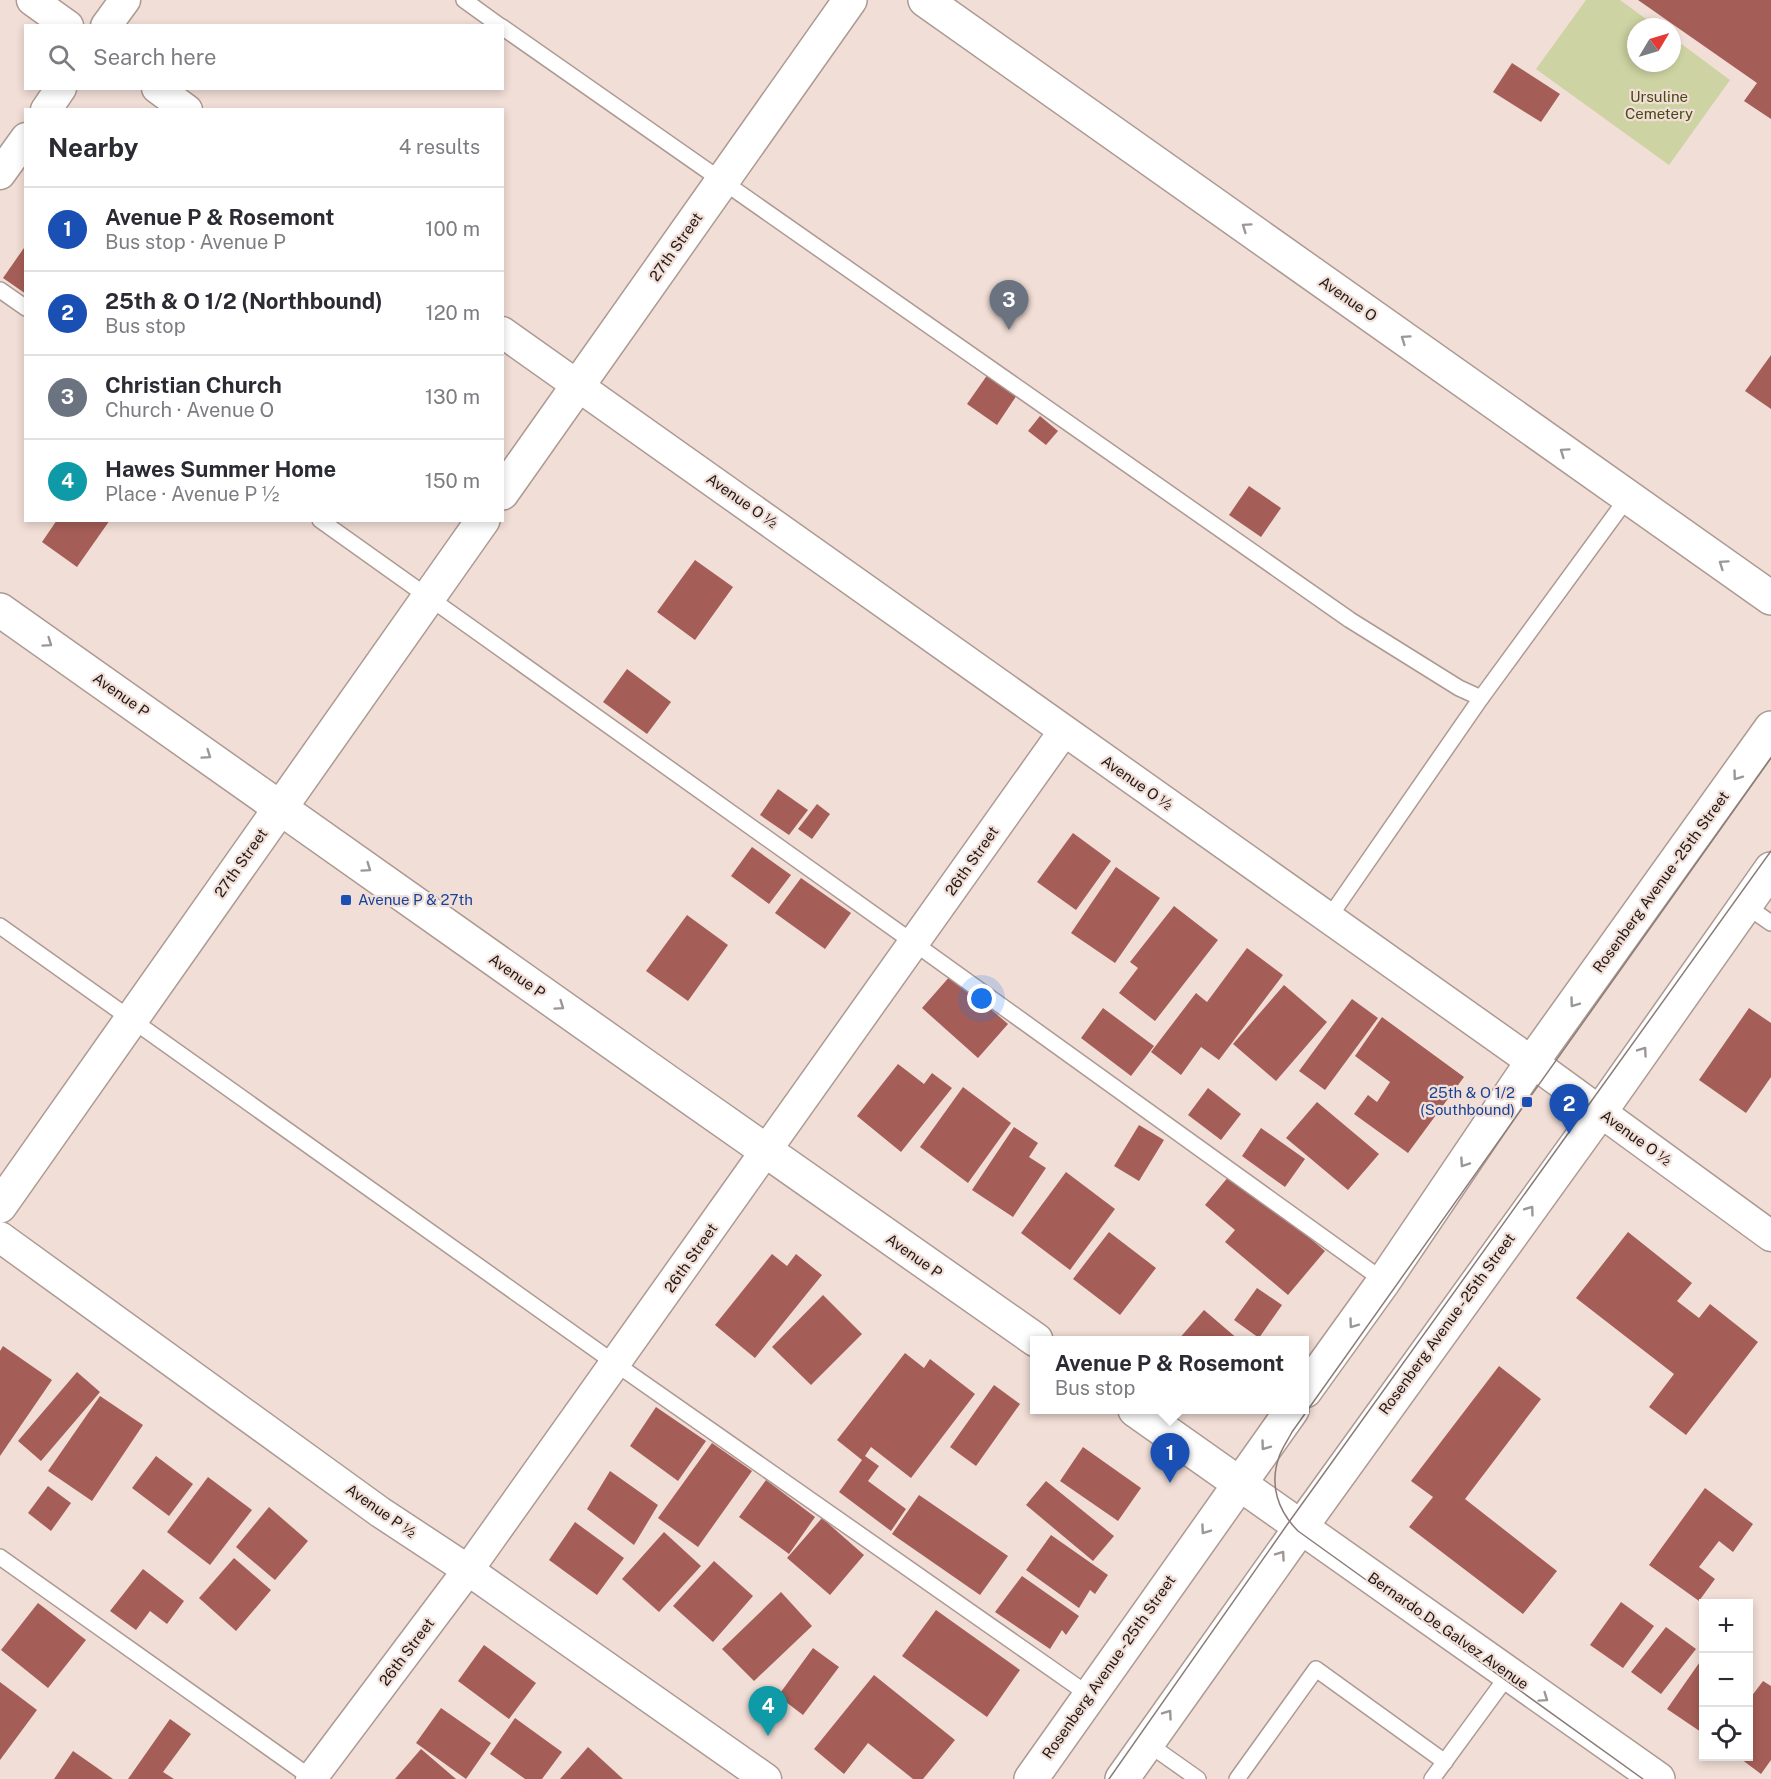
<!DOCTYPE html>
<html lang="en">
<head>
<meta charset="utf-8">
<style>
	:root { --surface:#fff; --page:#f7f7f7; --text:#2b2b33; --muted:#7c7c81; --line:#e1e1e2; --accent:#2b5c7a }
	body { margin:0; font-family:"Public Sans",sans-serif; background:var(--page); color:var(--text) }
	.controls { position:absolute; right:18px; bottom:18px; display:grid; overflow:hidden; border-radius:0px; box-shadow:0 3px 9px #0003 }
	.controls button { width:54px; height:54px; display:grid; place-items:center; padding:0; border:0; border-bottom:2px solid var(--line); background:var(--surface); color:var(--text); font:30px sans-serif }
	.compass { position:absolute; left:1627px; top:18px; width:54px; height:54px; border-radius:50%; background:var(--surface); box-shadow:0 3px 9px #0003; rotate:52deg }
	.you { position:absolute; left:982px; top:999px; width:21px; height:21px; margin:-15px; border:4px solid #fff; border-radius:50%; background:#1a73e8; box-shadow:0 0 0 9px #1a73e833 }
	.badge { display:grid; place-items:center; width:39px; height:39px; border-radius:50%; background:var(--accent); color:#fff; font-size:20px; font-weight:700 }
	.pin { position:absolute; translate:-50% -50px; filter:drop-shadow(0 2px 3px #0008) }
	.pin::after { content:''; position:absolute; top:32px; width:21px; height:18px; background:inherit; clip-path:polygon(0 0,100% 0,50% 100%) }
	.popup { position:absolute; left:1030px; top:1336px; width:279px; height:78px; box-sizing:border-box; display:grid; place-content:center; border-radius:0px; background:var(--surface); filter:drop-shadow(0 2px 4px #0005); font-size:20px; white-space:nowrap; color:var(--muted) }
	.popup b { font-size:22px; color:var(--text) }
	.popup::after { content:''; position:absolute; left:50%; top:100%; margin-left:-12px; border:12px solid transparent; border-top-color:var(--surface) }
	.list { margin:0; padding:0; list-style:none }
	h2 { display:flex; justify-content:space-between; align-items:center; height:78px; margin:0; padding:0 24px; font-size:26px }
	h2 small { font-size:20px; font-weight:400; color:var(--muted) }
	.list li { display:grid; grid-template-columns:39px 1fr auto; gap:18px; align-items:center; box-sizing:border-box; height:84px; padding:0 24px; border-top:2px solid var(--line) }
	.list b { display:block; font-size:22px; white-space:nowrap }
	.list p { margin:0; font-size:20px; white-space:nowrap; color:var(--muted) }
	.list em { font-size:20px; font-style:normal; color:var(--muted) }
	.icon { flex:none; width:33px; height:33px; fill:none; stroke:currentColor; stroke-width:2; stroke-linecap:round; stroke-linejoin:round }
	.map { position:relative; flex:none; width:1771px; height:1779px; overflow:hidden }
	.search { position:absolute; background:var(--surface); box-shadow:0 3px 9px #0003; left:24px; top:24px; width:480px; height:66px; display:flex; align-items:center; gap:15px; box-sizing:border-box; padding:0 21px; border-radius:0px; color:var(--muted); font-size:22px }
	.panel { position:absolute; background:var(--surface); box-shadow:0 3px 9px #0003; left:24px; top:108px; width:480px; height:414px; border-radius:0px }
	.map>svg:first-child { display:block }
	.green { fill:#cdd3a2 }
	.building { fill:#a55e57 }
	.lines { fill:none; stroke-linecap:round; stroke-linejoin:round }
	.lane-casing { stroke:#ac9a93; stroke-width:18 }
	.street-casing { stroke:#ac9a93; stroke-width:33 }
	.secondary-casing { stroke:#ac9a93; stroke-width:36 }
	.primary-casing { stroke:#ac9a93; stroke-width:36 }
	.lane { stroke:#fff; stroke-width:15 }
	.street { stroke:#fff; stroke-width:30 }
	.secondary { stroke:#fff; stroke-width:33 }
	.primary { stroke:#fff; stroke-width:33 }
	.tram { stroke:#8b7d78; stroke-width:1.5 }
	.oneway { stroke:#9a9796 }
	.transit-dot { fill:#1a4fb4; stroke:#f1ded6; stroke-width:2 }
	.labels { text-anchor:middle; stroke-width:4.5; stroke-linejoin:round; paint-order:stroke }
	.park-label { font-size:15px; fill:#474a15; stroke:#f1ded6 }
	.street-label { font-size:15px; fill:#1f1816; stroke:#f1ded6 }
	.transit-label { font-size:15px; fill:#164399; stroke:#f1ded6; text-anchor:start }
</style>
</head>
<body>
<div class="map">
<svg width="1771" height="1779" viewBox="0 0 1771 1779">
	<rect width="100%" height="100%" fill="#f1ded6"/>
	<path class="green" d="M1586 0H1620L1657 27H1636V63H1672V37L1730 80 1669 165 1536 69Z"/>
	<g class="building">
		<path d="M1638 0H1771V119L1744 101 1757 83Z"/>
		<path d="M1512 63 1560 94 1541 122 1493 92Z"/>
		<path d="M26 245V294L3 278Z"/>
		<path d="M1771 355V409L1745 391Z"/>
		<path d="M988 374 1017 395 997 425 967 404Z"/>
		<path d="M1040 416 1058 431 1046 445 1028 431Z"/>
		<path d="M1249 486 1281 508 1261 537 1229 515Z"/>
		<path d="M57 520H110L77 567 42 542Z"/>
		<path d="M695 560 733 587 695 640 657 612Z"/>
		<path d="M627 669 671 702 647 734 603 702Z"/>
		<path d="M778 789 808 810 789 835 760 815Z"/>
		<path d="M817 804 830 814 812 839 798 829Z"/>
		<path d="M1073 833 1111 861 1076 910 1037 882Z"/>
		<path d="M752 847 791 875 769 904 731 876Z"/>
		<path d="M1116 867 1160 898 1115 963 1071 933Z"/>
		<path d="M801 878 851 913 825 949 775 913Z"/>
		<path d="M1174 906 1218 940 1155 1021 1119 993 1138 968 1130 962Z"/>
		<path d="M687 915 728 945 688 1001 646 971Z"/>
		<path d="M1247 948 1283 975 1219 1060 1201 1047 1181 1075 1151 1052 1196 993 1207 1002Z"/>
		<path d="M951 975 1008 1024 978 1058 922 1008Z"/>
		<path d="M1284 985 1327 1022 1276 1081 1233 1044Z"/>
		<path d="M1352 999 1378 1018 1325 1090 1299 1071Z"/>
		<path d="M1103 1008 1154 1046 1131 1076 1081 1038Z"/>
		<path d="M1749 1008 1771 1023V1077L1746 1113 1699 1080Z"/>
		<path d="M1382 1017 1464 1077 1408 1153 1354 1114 1368 1095 1377 1102 1390 1082 1355 1056Z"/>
		<path d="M898 1064 924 1084 932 1073 952 1088 901 1152 857 1116Z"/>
		<path d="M963 1087 1011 1123 968 1183 920 1147Z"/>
		<path d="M1208 1088 1241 1114 1221 1140 1188 1115Z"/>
		<path d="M1317 1102 1379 1154 1348 1190 1286 1138Z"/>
		<path d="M1139 1125 1164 1140 1139 1181 1114 1166Z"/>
		<path d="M1014 1127 1038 1143 1029 1157 1046 1168 1013 1217 972 1190Z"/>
		<path d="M1261 1128 1305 1159 1285 1187 1242 1156Z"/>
		<path d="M1066 1172 1115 1209 1070 1270 1021 1233Z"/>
		<path d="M1229 1176 1262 1204 1265 1200 1325 1251 1288 1295 1225 1242 1235 1230 1205 1205Z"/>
		<path d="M1109 1232 1156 1268 1120 1315 1073 1279Z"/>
		<path d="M1628 1232 1692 1283 1677 1301 1699 1318 1710 1304 1758 1342 1686 1435 1649 1407 1674 1374 1576 1298Z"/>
		<path d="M772 1254 787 1266 796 1254 822 1275 755 1358 715 1325Z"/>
		<path d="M1257 1288 1282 1305 1259 1338 1234 1320Z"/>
		<path d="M823 1295 862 1334 811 1385 772 1347Z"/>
		<path d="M1204 1310 1239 1340H1178Z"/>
		<path d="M3 1346 52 1380 0 1456V1351Z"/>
		<path d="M905 1353 924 1368 930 1359 975 1394 911 1478 871 1447 865 1456 879 1466 868 1481 906 1509 891 1531 839 1492 862 1460 837 1440Z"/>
		<path d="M1499 1366 1541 1399 1465 1499 1557 1571 1523 1614 1409 1527 1433 1497 1411 1481Z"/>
		<path d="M77 1372 100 1392 41 1461 18 1441Z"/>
		<path d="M994 1385 1020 1404 976 1466 950 1447Z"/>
		<path d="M100 1396 143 1425 92 1501 48 1471Z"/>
		<path d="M656 1407 706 1441 678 1481 630 1446Z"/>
		<path d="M712 1443 752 1471 698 1547 658 1518Z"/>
		<path d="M1083 1447 1141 1488 1118 1521 1060 1481Z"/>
		<path d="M156 1456 193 1484 169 1516 132 1488Z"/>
		<path d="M610 1471 658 1505 634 1545 587 1509Z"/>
		<path d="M208 1477 252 1510 210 1565 167 1532Z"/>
		<path d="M766 1480 815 1517 789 1554 739 1517Z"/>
		<path d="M1046 1481 1114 1536 1093 1561 1026 1505Z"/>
		<path d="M48 1486 71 1503 51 1531 28 1513Z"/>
		<path d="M1705 1488 1753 1524 1733 1552 1719 1541 1699 1567 1715 1579 1699 1601 1649 1565Z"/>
		<path d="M919 1495 1008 1556 980 1595 892 1534Z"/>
		<path d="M269 1507 308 1541 275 1580 236 1547Z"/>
		<path d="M822 1518 864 1555 830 1595 787 1558Z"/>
		<path d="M575 1522 624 1558 597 1595 549 1560Z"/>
		<path d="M664 1532 701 1566 659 1612 622 1579Z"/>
		<path d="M1051 1535 1108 1575 1095 1594 1090 1590 1079 1608 1026 1570Z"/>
		<path d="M234 1558 271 1590 236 1631 199 1598Z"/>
		<path d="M714 1561 753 1596 713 1642 673 1606Z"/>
		<path d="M143 1569 184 1601 167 1624 150 1611 136 1630 110 1611Z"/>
		<path d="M1022 1576 1079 1616 1066 1635 1062 1630 1050 1649 995 1612Z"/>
		<path d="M781 1592 812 1626 754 1681 722 1649Z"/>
		<path d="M1621 1602 1654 1626 1623 1668 1590 1645Z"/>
		<path d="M38 1603 86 1640 48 1688 1 1650Z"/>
		<path d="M936 1610 1020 1670 987 1717 902 1656Z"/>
		<path d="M1666 1627 1696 1649 1661 1694 1631 1672Z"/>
		<path d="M484 1645 536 1683 509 1719 458 1681Z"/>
		<path d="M813 1648 839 1667 803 1715 778 1696Z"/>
		<path d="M1704 1656V1734L1667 1709Z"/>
		<path d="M874 1675 955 1740 923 1779H913L868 1743 844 1774 814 1749Z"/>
		<path d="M1763 1681 1771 1686V1760L1761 1774 1737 1756H1748V1701Z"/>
		<path d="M0 1682 37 1710 0 1760Z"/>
		<path d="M441 1708 491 1743 466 1779 416 1743Z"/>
		<path d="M515 1718 562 1752 542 1779H525L490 1754Z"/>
		<path d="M170 1719 191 1734 163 1772 174 1779H128Z"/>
		<path d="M588 1747 623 1779H560Z"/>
		<path d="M421 1749 456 1779H395Z"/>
		<path d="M73 1751 113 1779H54Z"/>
	</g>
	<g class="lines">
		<defs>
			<g id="lane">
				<path d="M464 0 500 26"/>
				<path d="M502 27 1350 620 1459 688 1481 698 1328 919"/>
				<path d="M0 290 26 308"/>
				<path d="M320 520 914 943 1384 1281"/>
				<path d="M1481 698 1628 497"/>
				<path d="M1745 905 1771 923"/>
				<path d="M0 926 616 1364 1089 1695"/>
				<path d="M0 1557 313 1779"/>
				<path d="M1147 1743 1198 1779"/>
				<path d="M1237 1779 1316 1669 1445 1762"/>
				<path d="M1432 1779 1509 1674"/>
			</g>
			<g id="street">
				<path d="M32 0 68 26"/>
				<path d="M106 26 125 0"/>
				<path d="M157 88 187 110"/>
				<path d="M46 110 61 88"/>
				<path d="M0 174 26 138"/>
				<path d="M502 332 1532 1062 1771 1236"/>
				<path d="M0 1237 380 1512 468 1570 766 1779"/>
				<path d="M311 1779 468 1570 1064 731"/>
			</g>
			<g id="secondary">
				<path d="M925 0 1771 598"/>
				<path d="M502 493 850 0"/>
				<path d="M0 610C346 853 689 1099 1036 1340"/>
				<path d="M0 1206 483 520"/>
				<path d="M1135 1410 1658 1779"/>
			</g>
			<g id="primary">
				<path d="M1305 1391 1384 1281 1532 1062 1771 728"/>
				<path d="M1031 1779 1292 1410"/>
				<path d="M1122 1779 1301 1527 1600 1112 1771 869"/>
			</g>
		</defs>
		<use href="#lane" class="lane-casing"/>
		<use href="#street" class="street-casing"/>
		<use href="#secondary" class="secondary-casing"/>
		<use href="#primary" class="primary-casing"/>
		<use href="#lane" class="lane"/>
		<use href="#street" class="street"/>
		<use href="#secondary" class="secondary"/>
		<use href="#primary" class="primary"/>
		<g class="tram">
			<path d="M1109 1779 1289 1522 1771 851"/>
			<path d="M1643 1779 1298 1531C1278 1511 1269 1485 1279 1457 1282 1448 1288 1440 1292 1432L1771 758"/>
		</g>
	</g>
	<defs><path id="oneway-chevron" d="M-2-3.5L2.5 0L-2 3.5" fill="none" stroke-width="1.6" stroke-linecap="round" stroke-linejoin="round" transform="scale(1.5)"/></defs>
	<g class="oneway">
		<use href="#oneway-chevron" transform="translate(1246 227) rotate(-145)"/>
		<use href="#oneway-chevron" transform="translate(1405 339) rotate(-145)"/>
		<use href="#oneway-chevron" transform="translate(1564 452) rotate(-145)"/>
		<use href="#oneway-chevron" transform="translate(1723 564) rotate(-145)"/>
		<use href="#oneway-chevron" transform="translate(48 643) rotate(35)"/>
		<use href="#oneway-chevron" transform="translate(207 755) rotate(35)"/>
		<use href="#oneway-chevron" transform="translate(1737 776) rotate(126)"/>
		<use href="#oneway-chevron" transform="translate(367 868) rotate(35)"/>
		<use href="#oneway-chevron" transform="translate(1574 1003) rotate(126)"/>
		<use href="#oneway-chevron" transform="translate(560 1006) rotate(35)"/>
		<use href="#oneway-chevron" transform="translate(1643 1051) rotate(-55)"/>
		<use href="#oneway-chevron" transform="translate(1464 1163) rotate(124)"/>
		<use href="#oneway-chevron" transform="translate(1530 1210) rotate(-54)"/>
		<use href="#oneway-chevron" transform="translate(1353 1324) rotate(126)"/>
		<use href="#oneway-chevron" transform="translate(1265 1446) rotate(126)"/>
		<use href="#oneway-chevron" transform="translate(1205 1530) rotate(125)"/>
		<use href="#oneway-chevron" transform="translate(1281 1555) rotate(-55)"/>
		<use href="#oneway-chevron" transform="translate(1544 1698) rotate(35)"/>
		<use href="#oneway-chevron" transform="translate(1168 1714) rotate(-55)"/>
	</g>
	<g class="transit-dot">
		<rect x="340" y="894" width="12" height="12" rx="3"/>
		<rect x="1521" y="1096" width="12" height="12" rx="3"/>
	</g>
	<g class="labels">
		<g class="park-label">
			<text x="1659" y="102">Ursuline<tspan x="1659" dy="17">Cemetery</tspan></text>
		</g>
		<g class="street-label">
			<text transform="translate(676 247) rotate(-55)" y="5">27th Street</text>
			<text transform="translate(1348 299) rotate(35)" y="5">Avenue O</text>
			<text transform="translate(742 501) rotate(35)" y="5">Avenue O ½</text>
			<text transform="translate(121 695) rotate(35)" y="5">Avenue P</text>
			<text transform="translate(1137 783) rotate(35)" y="5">Avenue O ½</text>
			<text transform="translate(972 861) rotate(-55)" y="5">26th Street</text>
			<text transform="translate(241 863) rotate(-55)" y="5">27th Street</text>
			<text transform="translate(1661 882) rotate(-54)" y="5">Rosenberg Avenue - 25th Street</text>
			<text transform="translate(517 976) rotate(35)" y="5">Avenue P</text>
			<text transform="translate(1636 1138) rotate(36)" y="5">Avenue O ½</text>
			<text transform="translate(914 1256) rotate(35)" y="5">Avenue P</text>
			<text transform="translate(691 1258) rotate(-55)" y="5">26th Street</text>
			<text transform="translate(1447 1324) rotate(-54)" y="5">Rosenberg Avenue - 25th Street</text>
			<text transform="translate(381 1511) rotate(35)" y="5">Avenue P ½</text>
			<text transform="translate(1448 1631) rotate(35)" y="5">Bernardo De Galvez Avenue</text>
			<text transform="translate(407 1652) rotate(-53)" y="5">26th Street</text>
			<text transform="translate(1109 1667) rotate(-55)" y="5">Rosenberg Avenue - 25th Street</text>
		</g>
		<g class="transit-label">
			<text x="358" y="905">Avenue P &amp; 27th</text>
			<text x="1515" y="1098" text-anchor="end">25th &amp; O 1/2<tspan x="1515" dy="17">(Southbound)</tspan></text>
		</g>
	</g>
</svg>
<div class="controls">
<button>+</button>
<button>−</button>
<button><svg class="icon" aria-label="locate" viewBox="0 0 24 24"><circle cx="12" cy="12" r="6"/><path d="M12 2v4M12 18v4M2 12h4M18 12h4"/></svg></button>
</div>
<svg class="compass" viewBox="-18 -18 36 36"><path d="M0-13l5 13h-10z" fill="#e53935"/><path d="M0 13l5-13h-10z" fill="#7c7c81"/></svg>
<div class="you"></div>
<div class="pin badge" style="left:1170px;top:1483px;background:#1a4fb4">1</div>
<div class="popup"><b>Avenue P &amp; Rosemont</b>Bus stop</div>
<div class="pin badge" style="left:1569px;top:1134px;background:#1a4fb4">2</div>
<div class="pin badge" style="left:1009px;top:330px;background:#6b7280">3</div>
<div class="pin badge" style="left:768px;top:1736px;background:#0f9aa8">4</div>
<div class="search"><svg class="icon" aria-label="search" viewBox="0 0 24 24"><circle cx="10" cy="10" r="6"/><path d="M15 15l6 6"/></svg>Search here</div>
<section class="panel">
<h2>Nearby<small>4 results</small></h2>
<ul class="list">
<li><span class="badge" style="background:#1a4fb4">1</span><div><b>Avenue P &amp; Rosemont</b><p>Bus stop · Avenue P</p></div><em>100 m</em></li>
<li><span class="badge" style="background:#1a4fb4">2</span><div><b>25th &amp; O 1/2 (Northbound)</b><p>Bus stop</p></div><em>120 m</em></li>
<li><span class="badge" style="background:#6b7280">3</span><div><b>Christian Church</b><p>Church · Avenue O</p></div><em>130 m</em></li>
<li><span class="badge" style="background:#0f9aa8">4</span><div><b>Hawes Summer Home</b><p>Place · Avenue P ½</p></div><em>150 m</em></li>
</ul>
</section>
</div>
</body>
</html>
